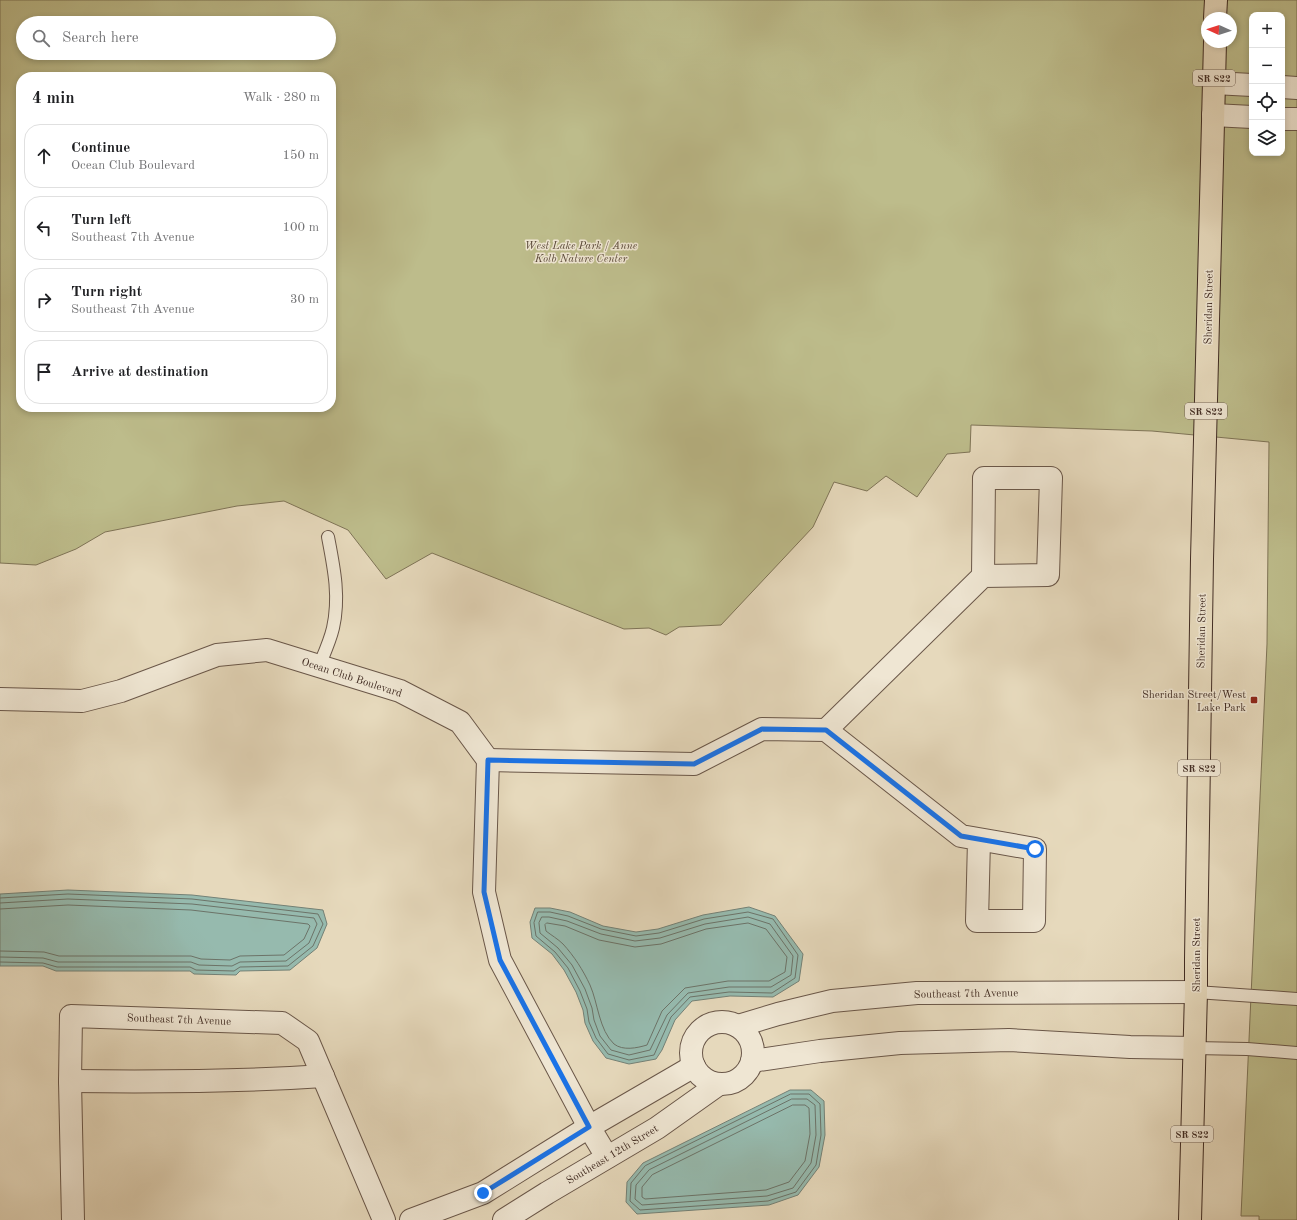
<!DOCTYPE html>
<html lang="en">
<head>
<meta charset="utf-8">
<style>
	:root { --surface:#fff; --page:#f2f2f2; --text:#202124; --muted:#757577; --line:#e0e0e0 }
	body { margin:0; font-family:"Old Standard TT",serif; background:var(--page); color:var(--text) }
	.controls { position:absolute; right:12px; top:12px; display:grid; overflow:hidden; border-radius:8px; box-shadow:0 2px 6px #0003 }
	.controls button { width:36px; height:36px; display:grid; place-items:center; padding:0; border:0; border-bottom:1px solid var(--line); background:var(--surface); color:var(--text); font:20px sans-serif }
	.compass { position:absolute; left:1201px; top:12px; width:36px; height:36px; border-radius:50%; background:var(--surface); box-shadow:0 2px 6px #0003; rotate:273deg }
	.stop { position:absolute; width:12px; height:12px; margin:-9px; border:3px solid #1a73e8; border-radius:50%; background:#fff }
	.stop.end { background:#1a73e8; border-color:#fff; box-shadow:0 1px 4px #0008 }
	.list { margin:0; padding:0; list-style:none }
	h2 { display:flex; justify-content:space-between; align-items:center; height:52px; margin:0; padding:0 16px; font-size:17px }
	h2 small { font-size:13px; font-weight:400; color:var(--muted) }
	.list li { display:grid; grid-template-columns:26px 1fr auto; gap:12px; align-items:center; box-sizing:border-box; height:64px; margin:0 8px 8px; padding:0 8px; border:1px solid var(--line); border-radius:16px }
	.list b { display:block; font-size:15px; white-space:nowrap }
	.list p { margin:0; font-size:13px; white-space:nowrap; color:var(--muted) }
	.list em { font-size:13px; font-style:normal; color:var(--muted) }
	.icon { flex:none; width:22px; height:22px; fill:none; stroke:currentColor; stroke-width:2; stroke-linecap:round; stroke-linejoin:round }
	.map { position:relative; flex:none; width:1297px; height:1220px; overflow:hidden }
	.search { position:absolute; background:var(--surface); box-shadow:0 2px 6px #0003; left:16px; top:16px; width:320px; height:44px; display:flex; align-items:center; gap:10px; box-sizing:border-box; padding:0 14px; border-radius:22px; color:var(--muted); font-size:15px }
	.panel { position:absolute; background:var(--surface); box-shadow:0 2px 6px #0003; left:16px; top:72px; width:320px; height:340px; border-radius:16px }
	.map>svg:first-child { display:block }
	.green { fill:#bdbc8b; stroke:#7f7457; fill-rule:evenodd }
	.water { fill:#96baae; stroke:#748176 }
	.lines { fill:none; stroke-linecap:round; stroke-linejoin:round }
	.shore { stroke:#6c7368; stroke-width:1 }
	.lane-casing { stroke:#6a5749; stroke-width:14 }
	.street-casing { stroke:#6a5749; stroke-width:24 }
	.primary-casing { stroke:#412c23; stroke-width:24 }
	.lane { stroke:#efe6d3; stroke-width:12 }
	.street { stroke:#efe6d3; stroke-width:22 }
	.primary { stroke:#e6d9bc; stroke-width:22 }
	.route { stroke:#1a73e8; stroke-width:5 }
	.poi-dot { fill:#8f2418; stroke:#efe6d3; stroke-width:1.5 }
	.labels { text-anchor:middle; stroke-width:3; stroke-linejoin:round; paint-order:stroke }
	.shield { fill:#efe6d3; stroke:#756458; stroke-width:1 }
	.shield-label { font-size:10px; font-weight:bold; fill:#412c23 }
	.park-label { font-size:11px; font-style:italic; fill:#5a4938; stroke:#efe6d3 }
	.street-label { font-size:11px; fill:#412c23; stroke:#efe6d3 }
	.poi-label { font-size:11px; fill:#412c23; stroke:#efe6d3; text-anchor:end }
</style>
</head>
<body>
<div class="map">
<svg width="1297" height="1220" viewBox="0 0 1297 1220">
	<rect width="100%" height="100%" fill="#e6d9bc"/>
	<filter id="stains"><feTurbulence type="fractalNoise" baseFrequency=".005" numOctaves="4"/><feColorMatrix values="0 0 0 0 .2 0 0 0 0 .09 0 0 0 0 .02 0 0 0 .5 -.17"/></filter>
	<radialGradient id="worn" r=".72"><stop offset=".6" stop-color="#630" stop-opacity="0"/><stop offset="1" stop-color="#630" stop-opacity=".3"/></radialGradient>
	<path class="green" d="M0 0H1297V1220H1259V1216H1241L1267 644 1269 442 1152 431 971 425 970 452 947 454 917 497 886 476 867 491 834 482 813 527 721 625 679 627 666 635 649 628 624 629 432 553 386 579 348 530 284 501 237 506 105 532 76 549 36 565 0 563ZM1252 15H1282V153H1252ZM1207 18H1231V42H1207ZM23 23H329V53H23ZM21 77H331V407H21Z"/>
	<g class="water">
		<path d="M68 890 192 895 323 910 327 924 317 948 290 970 240 971 236 975 194 974 190 971H56L43 966H0V894Z"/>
		<path d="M749 907 775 916 803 954 799 981 773 997 730 996 692 1001 675 1020 662 1050 656 1059 629 1064 606 1058 593 1041 585 1023 583 1010 576 992 564 970 552 954 532 938 530 922 535 908H550L570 912 603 926 636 932 658 929 703 915Z"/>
		<path d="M790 1090H811L824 1101 825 1135 819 1167 798 1195 769 1205 637 1214 626 1202 627 1182 643 1163Z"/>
	</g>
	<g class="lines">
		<g class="shore">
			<path d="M0 898 68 894 192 899 318 914 323 924 313 946 288 966 240 967 234 971 196 970 190 967H57L43 963 0 962"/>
			<path d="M0 903 68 899 192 904 314 918 317 924 309 943 286 961 240 962 232 966 199 965 191 962H58L43 958 0 957"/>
			<path d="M0 909 68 905 191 910 308 924 310 926 304 939 284 955 240 956 230 960 201 959 191 956H59L44 952 0 951"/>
			<path d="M538 912H550L568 916 601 929 636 936 659 933 704 919 748 912 773 919 798 955 795 978 772 993 729 992 690 997 671 1017 654 1055 629 1060 608 1054 596 1038 589 1022 587 1009 580 991 568 968 555 952 536 936 534 923Z"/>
			<path d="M542 917H549L567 921 601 934 635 941 660 938 705 924 748 917 770 924 793 956 791 975 771 987H729L688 993 667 1015 650 1050 629 1055 611 1050 600 1036 594 1020 592 1008 585 989 572 965 558 948 540 933 539 923Z"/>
			<path d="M547 923 565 926 599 940 635 947 661 944 706 929 748 923 766 929 787 957 785 972 769 981H728L685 988 662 1011 647 1045C637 1048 623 1051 614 1044 599 1030 598 1003 590 985 583 970 574 956 563 944 558 939 551 935 546 931L545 925Z"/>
			<path d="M791 1094H809L820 1104 821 1135 816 1165 796 1192 768 1201 640 1210 630 1201 631 1183 645 1166Z"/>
			<path d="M792 1099H807L815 1105 816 1135 811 1163 793 1188 767 1196 642 1205 635 1199 636 1185 649 1170Z"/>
			<path d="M793 1105H805L809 1108 810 1134 805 1161 789 1182 766 1190 645 1199 642 1197V1187L652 1175Z"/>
		</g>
		<defs>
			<g id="lane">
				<path d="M319 666C324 654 330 641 333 628 340 597 334 568 328 537"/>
				<path d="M1196 992 1297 999"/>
				<path d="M1194 1048 1247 1049 1297 1053"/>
			</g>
			<g id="street">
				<path d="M1214 83 1252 85"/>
				<path d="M1282 87 1297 88"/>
				<path d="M1213 115 1252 117"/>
				<path d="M1282 119H1297"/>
				<path d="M0 699 82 701 121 691 217 655 267 650 400 691 460 722 488 760"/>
				<path d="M826 730 983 576 984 478H1051L1048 575 983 576"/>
				<path d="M488 760 694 764 762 729 826 730 961 836 1035 849 1034 921H977L979 840"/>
				<path d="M488 760 484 892 500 960 589 1127 607 1157"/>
				<circle cx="722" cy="1053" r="31"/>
				<path d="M738 1026 778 1014 832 1001 917 993 1196 992"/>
				<path d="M752 1061 820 1051 900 1043 1009 1040 1130 1047 1194 1048"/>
				<path d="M70 1081C154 1082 239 1082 323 1076"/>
				<path d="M73 1220 70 1081 71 1016 282 1023 308 1041 384 1220"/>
				<path d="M411 1220 483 1193 589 1127 694 1066"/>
				<path d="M504 1220 547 1193 657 1128 719 1084"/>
			</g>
			<g id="primary">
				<path d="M1215 18 1216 0"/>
				<path d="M1190 1220 1196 992V959L1202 559 1215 42"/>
			</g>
		</defs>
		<use href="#lane" class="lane-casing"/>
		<use href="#street" class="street-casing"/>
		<use href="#primary" class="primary-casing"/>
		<use href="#lane" class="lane"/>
		<use href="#street" class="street"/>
		<use href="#primary" class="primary"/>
	</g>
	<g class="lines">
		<path class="route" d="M483 1193 589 1127 500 960 484 892 488 760 694 764 762 729 826 730 961 836 1035 849"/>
	</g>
	<rect class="poi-dot" x="1250" y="696" width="8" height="8" rx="2"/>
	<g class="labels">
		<g class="shield">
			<rect x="1193" y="70" width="42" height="16" rx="3"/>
			<rect x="1185" y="403" width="42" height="16" rx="3"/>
			<rect x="1178" y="760" width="42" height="16" rx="3"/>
			<rect x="1171" y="1126" width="42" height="16" rx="3"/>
		</g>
		<g class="shield-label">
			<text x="1214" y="82">SR 822</text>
			<text x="1206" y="415">SR 822</text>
			<text x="1199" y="772">SR 822</text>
			<text x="1192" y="1138">SR 822</text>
		</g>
		<g class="park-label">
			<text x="581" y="249">West Lake Park / Anne<tspan x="581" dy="13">Kolb Nature Center</tspan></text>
		</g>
		<g class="street-label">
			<text transform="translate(1208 307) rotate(-89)" y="4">Sheridan Street</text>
			<text transform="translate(1201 631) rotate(-89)" y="4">Sheridan Street</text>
			<text transform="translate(352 677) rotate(18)" y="4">Ocean Club Boulevard</text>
			<text transform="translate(1196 955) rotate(-90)" y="4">Sheridan Street</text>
			<text transform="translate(966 993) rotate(-1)" y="4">Southeast 7th Avenue</text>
			<text transform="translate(179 1019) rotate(2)" y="4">Southeast 7th Avenue</text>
			<text transform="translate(612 1154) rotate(-31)" y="4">Southeast 12th Street</text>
		</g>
		<g class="poi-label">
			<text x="1246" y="698">Sheridan Street/West<tspan x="1246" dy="13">Lake Park</tspan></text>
		</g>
	</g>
	<rect width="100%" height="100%" filter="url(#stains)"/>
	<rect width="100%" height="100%" fill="url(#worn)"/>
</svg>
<div class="controls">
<button>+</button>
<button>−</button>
<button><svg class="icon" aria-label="locate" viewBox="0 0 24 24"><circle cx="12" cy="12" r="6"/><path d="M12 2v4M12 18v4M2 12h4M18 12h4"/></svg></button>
<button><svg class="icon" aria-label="layers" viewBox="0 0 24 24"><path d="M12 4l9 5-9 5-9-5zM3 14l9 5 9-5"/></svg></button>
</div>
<svg class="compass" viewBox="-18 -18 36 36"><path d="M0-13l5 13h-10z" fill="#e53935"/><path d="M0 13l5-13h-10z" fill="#757577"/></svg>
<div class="stop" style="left:1035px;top:849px"></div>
<div class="stop end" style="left:483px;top:1193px"></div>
<div class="search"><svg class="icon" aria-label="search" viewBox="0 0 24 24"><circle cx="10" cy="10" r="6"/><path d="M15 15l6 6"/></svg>Search here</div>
<section class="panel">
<h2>4 min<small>Walk · 280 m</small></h2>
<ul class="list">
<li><svg class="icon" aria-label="ahead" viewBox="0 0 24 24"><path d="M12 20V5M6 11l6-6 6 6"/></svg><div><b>Continue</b><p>Ocean Club Boulevard</p></div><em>150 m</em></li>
<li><svg class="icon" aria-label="left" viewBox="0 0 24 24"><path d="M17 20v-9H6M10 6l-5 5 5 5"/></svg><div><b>Turn left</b><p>Southeast 7th Avenue</p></div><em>100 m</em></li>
<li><svg class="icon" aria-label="right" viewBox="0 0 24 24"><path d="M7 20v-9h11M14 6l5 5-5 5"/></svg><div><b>Turn right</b><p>Southeast 7th Avenue</p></div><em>30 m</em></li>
<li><svg class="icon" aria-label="arrive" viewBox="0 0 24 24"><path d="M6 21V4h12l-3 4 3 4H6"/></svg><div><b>Arrive at destination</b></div></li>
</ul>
</section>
</div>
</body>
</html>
